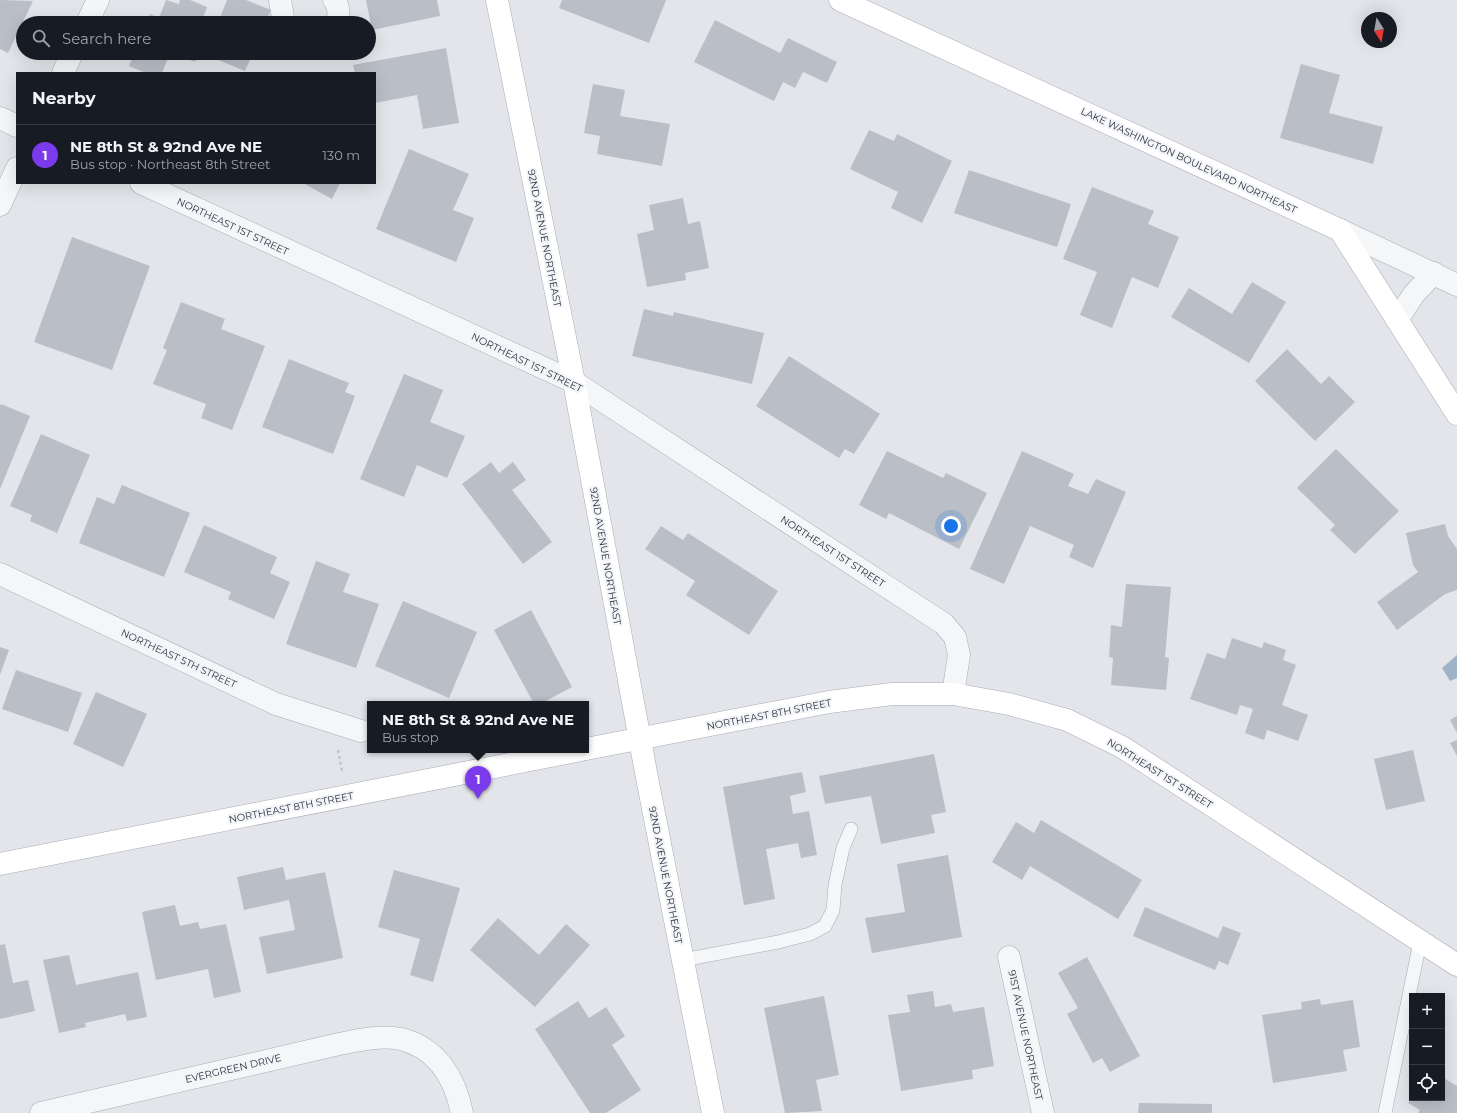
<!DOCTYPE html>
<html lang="en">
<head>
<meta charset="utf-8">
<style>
	:root { --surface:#171b24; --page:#242831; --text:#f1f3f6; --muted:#9ea1a6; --line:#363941; --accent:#7c3aed }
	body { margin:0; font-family:Montserrat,sans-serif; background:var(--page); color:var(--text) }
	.controls { position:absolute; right:12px; bottom:12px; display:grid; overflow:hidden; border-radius:0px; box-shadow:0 4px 16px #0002 }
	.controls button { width:36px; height:36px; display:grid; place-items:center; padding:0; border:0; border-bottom:1px solid var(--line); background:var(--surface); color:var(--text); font:20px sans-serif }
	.compass { position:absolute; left:1361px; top:12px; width:36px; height:36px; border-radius:50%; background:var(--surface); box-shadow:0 4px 16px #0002; rotate:169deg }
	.you { position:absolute; left:951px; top:526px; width:14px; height:14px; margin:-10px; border:3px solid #fff; border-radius:50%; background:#1a73e8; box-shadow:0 0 0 6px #1a73e833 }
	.badge { display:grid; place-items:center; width:26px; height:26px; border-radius:50%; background:var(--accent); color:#fff; font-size:13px; font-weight:700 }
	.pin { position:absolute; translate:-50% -33px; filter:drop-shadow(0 1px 2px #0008) }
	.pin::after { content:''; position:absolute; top:21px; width:14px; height:12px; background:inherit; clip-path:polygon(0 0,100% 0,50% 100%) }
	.popup { position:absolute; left:367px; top:701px; width:222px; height:52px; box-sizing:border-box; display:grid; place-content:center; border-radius:0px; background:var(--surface); filter:drop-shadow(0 1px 3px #0005); font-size:13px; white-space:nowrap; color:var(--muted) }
	.popup b { font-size:15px; color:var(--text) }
	.popup::after { content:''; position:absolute; left:50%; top:100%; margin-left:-8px; border:8px solid transparent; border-top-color:var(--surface) }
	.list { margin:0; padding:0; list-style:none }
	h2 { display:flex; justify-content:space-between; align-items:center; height:52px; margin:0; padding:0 16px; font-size:17px }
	h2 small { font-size:13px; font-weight:400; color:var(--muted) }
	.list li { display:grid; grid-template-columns:26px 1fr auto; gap:12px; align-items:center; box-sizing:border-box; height:60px; padding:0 16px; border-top:1px solid var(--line) }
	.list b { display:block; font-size:15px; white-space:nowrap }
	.list p { margin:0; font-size:13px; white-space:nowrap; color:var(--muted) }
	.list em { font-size:13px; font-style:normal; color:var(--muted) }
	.icon { flex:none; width:22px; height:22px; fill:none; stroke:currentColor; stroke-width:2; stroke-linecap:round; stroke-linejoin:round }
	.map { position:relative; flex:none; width:1457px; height:1113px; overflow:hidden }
	.search { position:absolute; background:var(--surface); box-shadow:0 4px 16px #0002; left:16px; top:16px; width:360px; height:44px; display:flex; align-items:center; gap:10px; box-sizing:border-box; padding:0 14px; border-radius:22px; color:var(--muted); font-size:15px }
	.panel { position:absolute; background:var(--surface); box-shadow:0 4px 16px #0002; left:16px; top:72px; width:360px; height:112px; border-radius:0px }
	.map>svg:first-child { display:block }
	.water { fill:#a0b2c7 }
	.building { fill:#babec6 }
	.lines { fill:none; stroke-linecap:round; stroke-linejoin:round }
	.service-casing { stroke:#a8acb4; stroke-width:14 }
	.minor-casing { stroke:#a8acb4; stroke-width:23 }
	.tertiary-casing { stroke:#a8acb4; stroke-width:23 }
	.secondary-casing { stroke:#a8acb4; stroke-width:23 }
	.path { stroke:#c1c3c8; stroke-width:2.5; stroke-dasharray:3 3; stroke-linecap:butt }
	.service { stroke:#f5f6f8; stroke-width:13 }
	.minor { stroke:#f5f6f8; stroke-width:22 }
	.tertiary { stroke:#f5f6f8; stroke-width:22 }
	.secondary { stroke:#fff; stroke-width:22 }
	.labels { text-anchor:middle; stroke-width:4; stroke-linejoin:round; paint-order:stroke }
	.street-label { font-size:10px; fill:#2c3341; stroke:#f2f4f7 }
</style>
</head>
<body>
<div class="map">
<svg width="1457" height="1113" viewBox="0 0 1457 1113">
	<rect width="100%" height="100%" fill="#e3e5ea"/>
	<path class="water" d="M1457 655V678L1450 681 1442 668Z"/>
	<g class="building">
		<path d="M0 0 33 1 8 53 0 49Z"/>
		<path d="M166 0 179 4 180 0H190L207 7 203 18 215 23H147L150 14 159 18Z"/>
		<path d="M227 0H246L271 10 265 23H218Z"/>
		<path d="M366 0H437L440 16 372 30Z"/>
		<path d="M562 0H666L649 43 559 8Z"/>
		<path d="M715 20 780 53 788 38 837 62 827 83 803 72 795 88 783 82 774 101 694 62Z"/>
		<path d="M446 48 459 123 423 129 417 95 375 103V73H355L353 65Z"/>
		<path d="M134 53H170L162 73H146L129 66Z"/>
		<path d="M172 53H198L195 62Z"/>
		<path d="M201 53H253L245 71Z"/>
		<path d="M1301 64 1340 75 1329 113 1383 127 1373 164 1280 138Z"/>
		<path d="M593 84 625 90 620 116 670 124 662 166 597 154 600 136 584 133Z"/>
		<path d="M869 130 894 141 897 134 952 161 922 223 891 208 898 192 850 169Z"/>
		<path d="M409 149 469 174 453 210 474 218 456 262 376 229Z"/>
		<path d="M969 170 1071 204 1057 247 954 213Z"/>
		<path d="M303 183H340L332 199Z"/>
		<path d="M1092 187 1154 211 1148 224 1179 237 1158 288 1132 277 1112 328 1080 315 1097 272 1063 259Z"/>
		<path d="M683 198 688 224 700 221 709 268 685 273 686 280 647 287 637 234 654 230 649 205Z"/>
		<path d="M72 237 150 266 112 370 34 342Z"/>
		<path d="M1252 282 1286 302 1249 363 1171 317 1189 288 1232 314Z"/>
		<path d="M181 302 225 319 221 329 265 346 232 430 201 418 206 404 153 384 167 350 163 348Z"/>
		<path d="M644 309 673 316 674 312 764 333 752 384 632 356Z"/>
		<path d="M1287 349 1321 384 1329 376 1355 402 1315 441 1255 381Z"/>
		<path d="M789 356 880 414 854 454 845 449 839 458 756 406Z"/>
		<path d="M289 359 349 383 345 392 355 396 333 454 262 427Z"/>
		<path d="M404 374 443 390 430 422 465 436 447 478 417 465 404 497 360 479Z"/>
		<path d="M1 404 30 416 0 489V406Z"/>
		<path d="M41 434 90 455 57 533 30 521 32 515 10 506Z"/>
		<path d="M1336 449 1399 511 1355 554 1330 530 1335 525 1297 488Z"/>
		<path d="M887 451 943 478 946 473 987 493 959 549 889 513 886 519 859 505Z"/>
		<path d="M1022 451 1074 474 1068 486 1088 494 1096 479 1126 492 1093 568 1069 557 1074 545 1030 526 1004 584 970 569Z"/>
		<path d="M491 462 499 473 513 462 526 480 512 490 552 542 523 564 462 484Z"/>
		<path d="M122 485 190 513 164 577 79 543 97 497 114 504Z"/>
		<path d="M1445 524 1448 536 1457 549V590L1445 594 1397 630 1377 602 1418 572 1413 565 1406 533Z"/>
		<path d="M204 525 277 557 270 573 290 582 274 619 228 599 231 592 184 572Z"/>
		<path d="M661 526 683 540 688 533 778 591 749 635 686 595 695 581 645 549Z"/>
		<path d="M316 561 350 574 343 592 379 604 356 668 286 644Z"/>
		<path d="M1126 584 1171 587 1165 657 1169 658 1166 690 1111 685 1113 658 1109 657 1111 625 1122 627Z"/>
		<path d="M403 601 477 632 449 698 375 666Z"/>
		<path d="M531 610 572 687 540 704H534L494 630Z"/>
		<path d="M1232 638 1262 648 1264 642 1286 650 1283 660 1296 665 1282 705 1308 715 1298 741 1267 730 1264 740 1245 733 1253 709 1240 705 1237 715 1190 699 1207 653 1225 659Z"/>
		<path d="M0 647 9 650 0 675Z"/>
		<path d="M16 670 82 693 68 732 2 709Z"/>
		<path d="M96 692 147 714 123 767 73 744Z"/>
		<path d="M1457 716V733L1450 720Z"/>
		<path d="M1457 740V756L1450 743Z"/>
		<path d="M1413 750 1425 801 1386 810 1374 759Z"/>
		<path d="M934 754 946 812 931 815 935 833 881 844 871 796 825 804 819 776Z"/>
		<path d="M802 772 806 792 790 796 793 814 809 811 817 855 801 858 798 843 766 849 775 899 744 905 723 787Z"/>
		<path d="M1041 820 1142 880 1118 919 1030 866 1022 880 992 862 1016 822 1034 833Z"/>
		<path d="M948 855 962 937 872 953 865 918 905 912 897 864Z"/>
		<path d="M283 867 286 880 325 872 343 958 267 974 259 937 295 930 289 900 244 910 237 877Z"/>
		<path d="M394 870 460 888 433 982 410 975 420 939 378 927Z"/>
		<path d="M175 905 180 926 198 922 200 929 226 924 241 992 214 998 208 969 156 980 142 912Z"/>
		<path d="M1145 907 1218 938 1223 926 1241 933 1228 965 1219 961 1215 970 1133 936Z"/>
		<path d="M498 918 539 955 566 924 590 945 535 1007 470 950Z"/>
		<path d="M5 944 13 983 28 980 35 1011 0 1019V945Z"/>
		<path d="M69 955 76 985 138 972 147 1017 127 1021 125 1014 85 1023 86 1027 59 1033 43 960Z"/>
		<path d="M1087 957 1140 1056 1110 1072 1102 1058 1093 1063 1067 1014 1078 1008 1058 973Z"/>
		<path d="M933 991 935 1007 951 1004 953 1012 984 1007 994 1066 972 1070 973 1079 901 1091 888 1015 910 1012 907 995Z"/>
		<path d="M824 996 839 1075 816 1080 822 1111 785 1113 764 1008Z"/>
		<path d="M1320 999 1321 1005 1353 1000 1360 1047 1343 1050 1347 1071 1273 1083 1262 1015 1302 1009 1301 1002Z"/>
		<path d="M578 1001 589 1018 606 1007 625 1036 612 1045 641 1090 606 1113H590L535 1029Z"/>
		<path d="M1442 1077 1457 1086V1113H1418L1420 1110 1408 1103 1411 1098H1442Z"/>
		<path d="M1139 1103 1212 1104V1113H1138Z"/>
	</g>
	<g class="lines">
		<defs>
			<g id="service">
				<path d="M683 960 778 942 810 934 825 926 833 910 835 885 843 848 851 829"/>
				<path d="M1385 1113 1420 942"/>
			</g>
			<g id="minor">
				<path d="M280 0 284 23"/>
				<path d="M334 0C339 6 340 16 336 23"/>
				<path d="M87 23 98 0"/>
				<path d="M63 73 72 53"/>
				<path d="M0 118 17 126"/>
				<path d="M141 183 574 382 944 624 955 637 959 655 953 694"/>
				<path d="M0 205 17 168"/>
				<path d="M0 574 276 704 361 731"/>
				<path d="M1009 957 1043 1113"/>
				<path d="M41 1113 339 1044C359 1040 381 1035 401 1039 437 1048 455 1078 462 1113"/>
			</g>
			<g id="tertiary">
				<path d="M1340 230 1457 285"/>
				<path d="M1397 320 1414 294 1434 273"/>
			</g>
			<g id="secondary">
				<path d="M497 0 574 382 647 778 713 1113"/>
				<path d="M840 0 1340 230 1457 414"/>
				<path d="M586 749 829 702 892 694H953L1009 704 1067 720 1122 747 1457 965"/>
				<path d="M0 864 581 750"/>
			</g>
		</defs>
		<use href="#service" class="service-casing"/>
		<use href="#minor" class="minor-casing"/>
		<use href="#tertiary" class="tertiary-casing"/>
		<use href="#secondary" class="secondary-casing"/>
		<path class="path" d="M338 750 342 771"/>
		<use href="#service" class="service"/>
		<use href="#minor" class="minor"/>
		<use href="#tertiary" class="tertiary"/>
		<use href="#secondary" class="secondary"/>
	</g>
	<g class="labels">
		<g class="street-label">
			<text transform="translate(1189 160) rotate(25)" y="4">LAKE WASHINGTON BOULEVARD NORTHEAST</text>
			<text transform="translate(233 226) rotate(25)" y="4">NORTHEAST 1ST STREET</text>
			<text transform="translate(545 238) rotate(79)" y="4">92ND AVENUE NORTHEAST</text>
			<text transform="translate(527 362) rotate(26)" y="4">NORTHEAST 1ST STREET</text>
			<text transform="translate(833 551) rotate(33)" y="4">NORTHEAST 1ST STREET</text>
			<text transform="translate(606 556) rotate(80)" y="4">92ND AVENUE NORTHEAST</text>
			<text transform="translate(179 658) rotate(25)" y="4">NORTHEAST 5TH STREET</text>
			<text transform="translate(769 714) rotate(-11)" y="4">NORTHEAST 8TH STREET</text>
			<text transform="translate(1160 773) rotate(32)" y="4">NORTHEAST 1ST STREET</text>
			<text transform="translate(291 807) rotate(-11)" y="4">NORTHEAST 8TH STREET</text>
			<text transform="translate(666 875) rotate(79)" y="4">92ND AVENUE NORTHEAST</text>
			<text transform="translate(1026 1035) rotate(78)" y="4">91ST AVENUE NORTHEAST</text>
			<text transform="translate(233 1068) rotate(-13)" y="4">EVERGREEN DRIVE</text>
		</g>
	</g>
</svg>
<div class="controls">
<button>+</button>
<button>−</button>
<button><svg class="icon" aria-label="locate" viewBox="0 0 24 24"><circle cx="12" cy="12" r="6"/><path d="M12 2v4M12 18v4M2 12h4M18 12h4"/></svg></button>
</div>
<svg class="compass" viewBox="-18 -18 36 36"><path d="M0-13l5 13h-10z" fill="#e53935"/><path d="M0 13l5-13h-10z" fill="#9ea1a6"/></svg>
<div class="you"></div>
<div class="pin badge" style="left:478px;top:799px">1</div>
<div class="popup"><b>NE 8th St &amp; 92nd Ave NE</b>Bus stop</div>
<div class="search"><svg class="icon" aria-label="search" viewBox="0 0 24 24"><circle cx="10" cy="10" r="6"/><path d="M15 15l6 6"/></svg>Search here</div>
<section class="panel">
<h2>Nearby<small></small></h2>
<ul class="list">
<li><span class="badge">1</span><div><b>NE 8th St &amp; 92nd Ave NE</b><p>Bus stop · Northeast 8th Street</p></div><em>130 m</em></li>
</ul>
</section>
</div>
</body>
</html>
